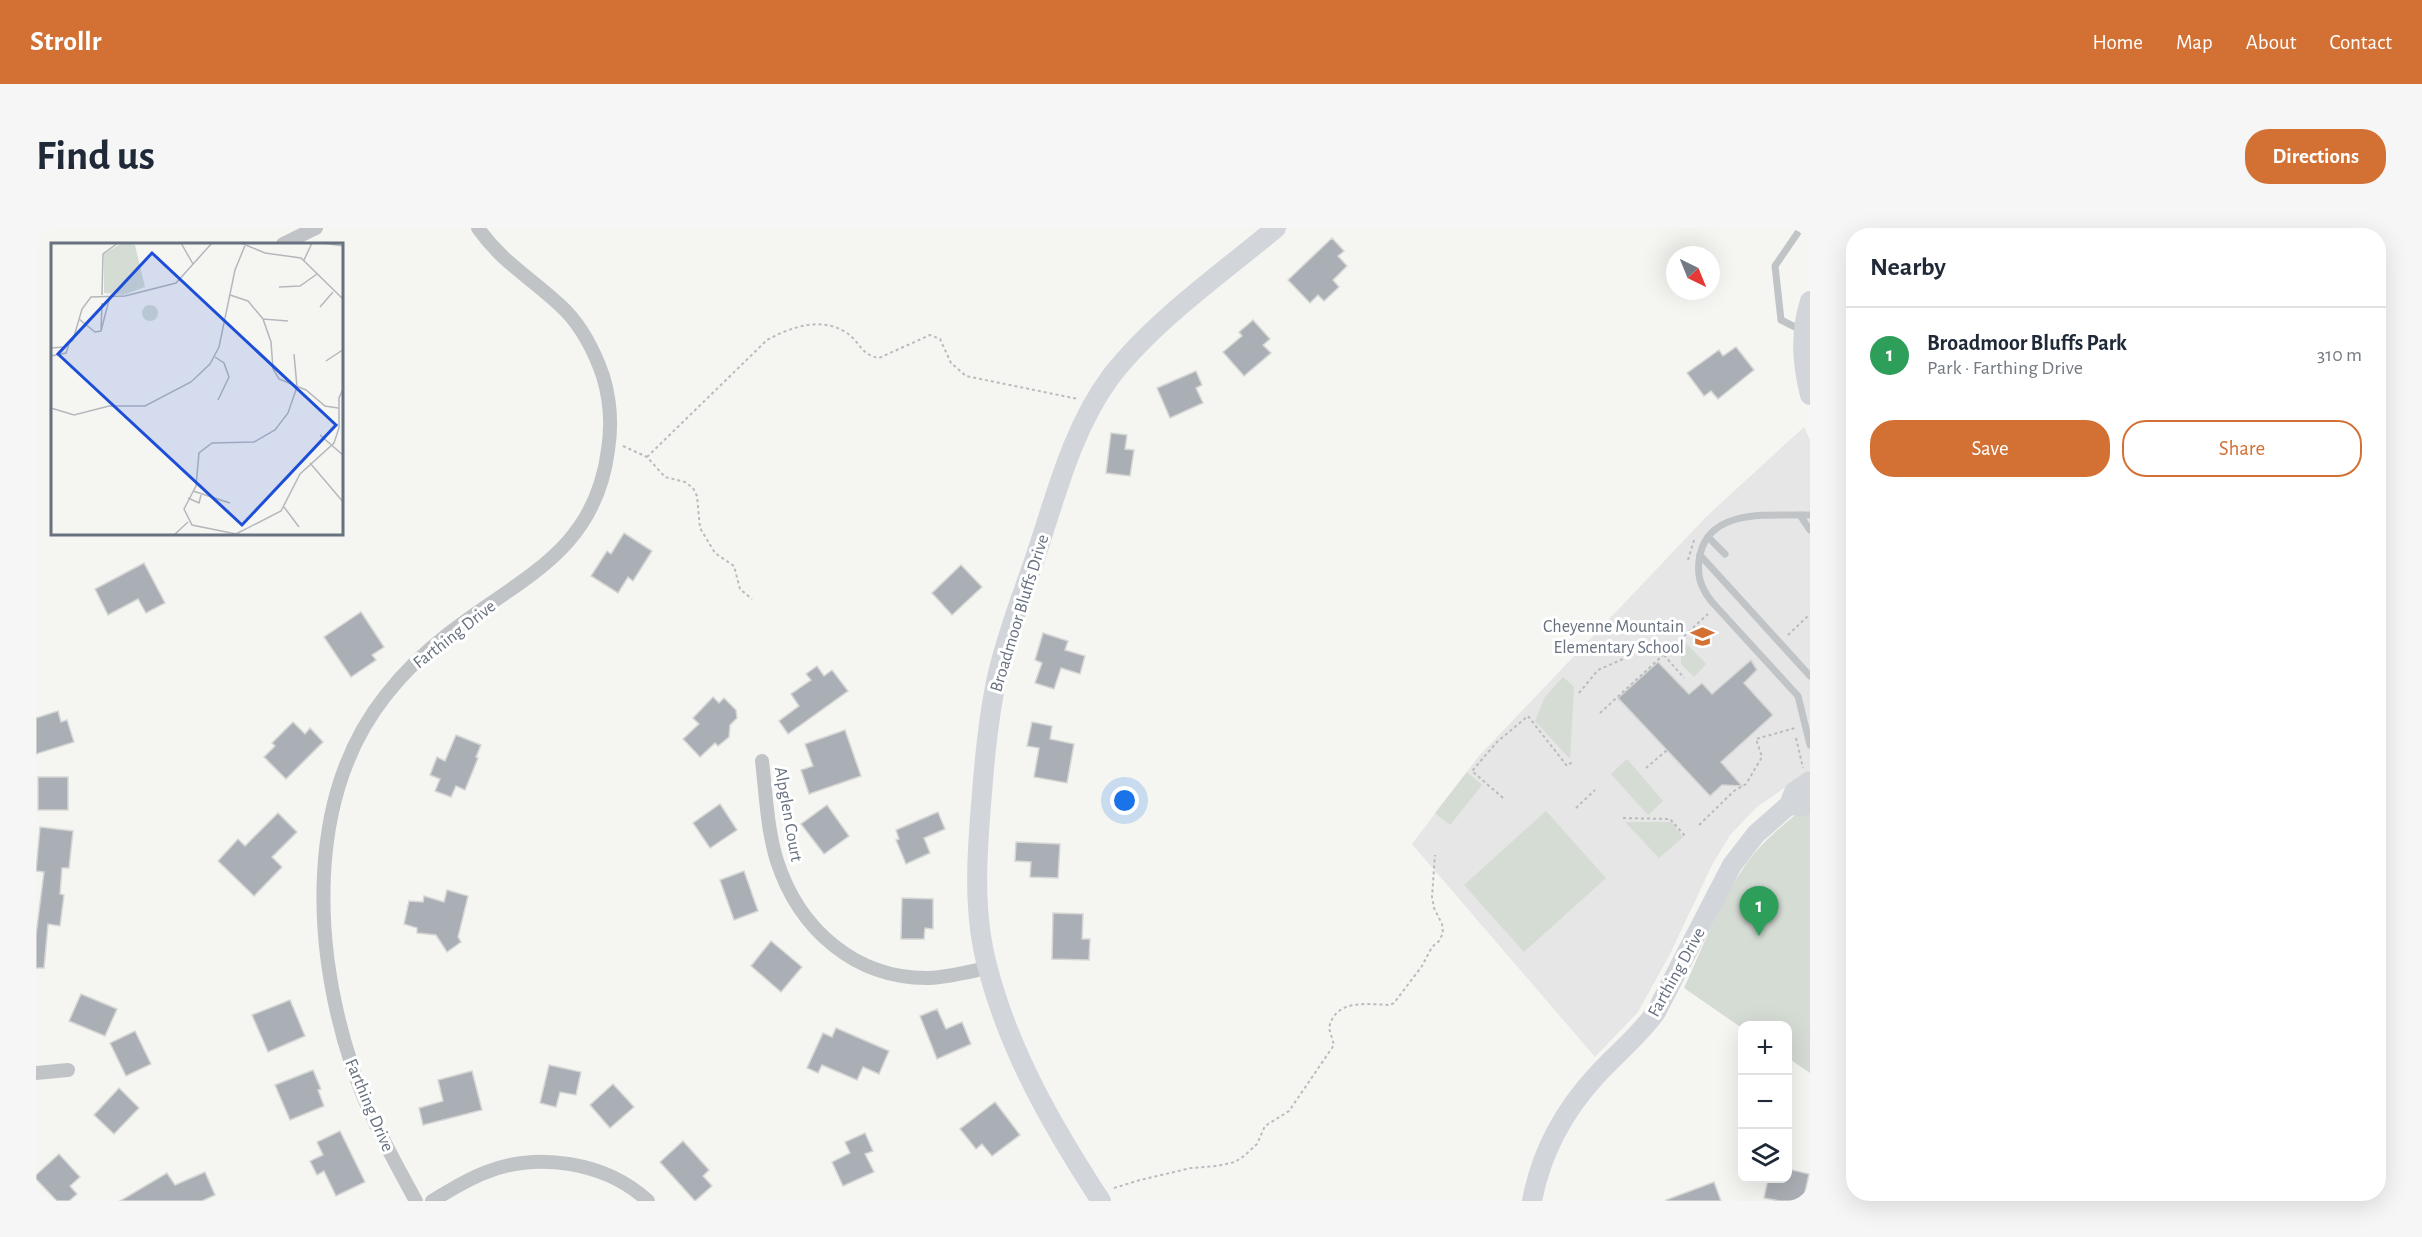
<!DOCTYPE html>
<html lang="en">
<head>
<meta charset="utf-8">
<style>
	:root { --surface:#fff; --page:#f6f6f7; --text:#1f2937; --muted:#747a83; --line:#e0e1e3; --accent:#d37135 }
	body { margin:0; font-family:"Alegreya Sans",sans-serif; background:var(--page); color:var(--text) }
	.controls { position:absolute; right:18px; bottom:18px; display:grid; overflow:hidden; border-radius:12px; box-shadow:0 6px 24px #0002 }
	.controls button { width:54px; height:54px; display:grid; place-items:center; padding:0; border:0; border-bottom:2px solid var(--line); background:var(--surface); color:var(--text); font:30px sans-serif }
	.compass { position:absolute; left:1630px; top:18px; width:54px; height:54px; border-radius:50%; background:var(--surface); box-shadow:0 6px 24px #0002; rotate:137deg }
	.you { position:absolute; left:1089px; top:573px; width:21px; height:21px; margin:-15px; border:4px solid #fff; border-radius:50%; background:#1a73e8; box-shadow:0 0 0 9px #1a73e833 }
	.badge { display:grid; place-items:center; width:39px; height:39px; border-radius:50%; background:var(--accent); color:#fff; font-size:20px; font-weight:700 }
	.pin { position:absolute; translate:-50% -50px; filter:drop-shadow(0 2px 3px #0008) }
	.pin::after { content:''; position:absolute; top:32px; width:21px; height:18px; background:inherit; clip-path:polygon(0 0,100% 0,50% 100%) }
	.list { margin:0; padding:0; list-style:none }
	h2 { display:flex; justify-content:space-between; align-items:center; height:78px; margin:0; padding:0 24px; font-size:26px }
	h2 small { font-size:20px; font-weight:400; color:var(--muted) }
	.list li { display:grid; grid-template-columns:39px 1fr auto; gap:18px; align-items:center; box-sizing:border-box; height:96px; padding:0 24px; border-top:2px solid var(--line) }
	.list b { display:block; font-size:22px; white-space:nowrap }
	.list p { margin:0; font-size:20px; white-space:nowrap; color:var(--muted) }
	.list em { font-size:20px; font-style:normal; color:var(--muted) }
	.actions { display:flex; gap:12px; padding:18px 24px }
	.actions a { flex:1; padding:14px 0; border:2px solid var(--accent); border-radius:24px; text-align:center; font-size:21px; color:var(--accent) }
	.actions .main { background:var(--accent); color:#fff }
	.icon { flex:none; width:33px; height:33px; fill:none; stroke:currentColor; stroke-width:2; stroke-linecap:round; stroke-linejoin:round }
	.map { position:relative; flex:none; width:1774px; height:973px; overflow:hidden; border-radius:24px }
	header { display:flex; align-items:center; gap:36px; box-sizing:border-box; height:84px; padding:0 30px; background:var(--accent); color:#fff }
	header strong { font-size:28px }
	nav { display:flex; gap:33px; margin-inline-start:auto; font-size:21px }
	.intro { display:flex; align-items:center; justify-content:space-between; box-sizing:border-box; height:144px; padding:0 36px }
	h1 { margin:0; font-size:42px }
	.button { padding:15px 27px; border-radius:24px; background:var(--accent); color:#fff; font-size:21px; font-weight:700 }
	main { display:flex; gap:36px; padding:0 36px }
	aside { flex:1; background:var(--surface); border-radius:24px; box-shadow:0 6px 24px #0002 }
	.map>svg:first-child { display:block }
	.built { fill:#e5e6e5 }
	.green { fill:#d5dcd4 }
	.building { fill:#aaafb5; stroke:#d6d7d5; stroke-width:1.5 }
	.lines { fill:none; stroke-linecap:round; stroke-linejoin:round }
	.path { stroke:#b9bbbe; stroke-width:2; stroke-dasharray:3 3; stroke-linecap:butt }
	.lane { stroke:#c1c4c7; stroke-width:7 }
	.street { stroke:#c1c4c7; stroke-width:14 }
	.secondary { stroke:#d2d5da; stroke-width:20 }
	.labels { text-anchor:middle; stroke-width:6; stroke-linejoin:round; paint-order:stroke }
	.street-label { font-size:18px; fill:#677180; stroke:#fff }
	.poi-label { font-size:18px; fill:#677180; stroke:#fff; text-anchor:end }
	.inset-road { fill:none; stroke:#b4b8bd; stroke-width:1.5 }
	.view { fill:#1d4ed8; fill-opacity:0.15; stroke:#1d4ed8; stroke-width:3 }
	.inset-edge { fill:none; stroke:#677180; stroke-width:3 }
</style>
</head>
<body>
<header>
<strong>Strollr</strong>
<nav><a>Home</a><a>Map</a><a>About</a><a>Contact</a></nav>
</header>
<div class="intro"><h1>Find us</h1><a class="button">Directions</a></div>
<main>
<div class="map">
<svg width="1774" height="973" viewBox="0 0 1774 973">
	<rect width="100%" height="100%" fill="#f5f5f2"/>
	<path class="built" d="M1768 199 1774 212V542L1721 579 1694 607 1676 637 1635 724 1602 784 1559 829 1376 616 1443 528 1671 288Z"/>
	<g class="green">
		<path d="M1645 410 1670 436 1658 449 1645 436Z"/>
		<path d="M1527 449 1538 459 1534 531 1499 493 1509 469Z"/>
		<path d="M1591 531 1627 573 1612 587 1575 546Z"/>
		<path d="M1431 544 1446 557 1414 597 1399 585Z"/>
		<path d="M1774 576V845L1752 830V798H1706V800L1648 760C1667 719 1684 673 1710 636 1727 612 1751 593 1774 576Z"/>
		<path d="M1510 583 1570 650 1488 724 1428 657Z"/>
		<path d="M1589 594H1635L1647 609 1623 630Z"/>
	</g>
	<g class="building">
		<path d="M1296 10 1308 23 1302 28 1311 38 1297 52 1303 59 1288 73 1282 67 1274 75 1252 52Z"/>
		<path d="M1217 92 1234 111 1227 117 1235 125 1208 148 1187 124 1206 108 1203 104Z"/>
		<path d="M1700 119 1718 142 1682 171 1675 163 1668 168 1651 145 1683 122 1687 128Z"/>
		<path d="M1160 143 1166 157 1160 160 1167 175 1134 190 1121 160Z"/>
		<path d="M1075 205 1091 207 1089 221 1098 222 1094 248 1070 245Z"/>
		<path d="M588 305 616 323 597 353 592 349 582 365 555 348 571 323 575 326Z"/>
		<path d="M108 335 129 375 110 385 102 371 72 387 59 361Z"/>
		<path d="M925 337 946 359 916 387 896 365Z"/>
		<path d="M325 384 348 419 336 427 340 432 315 449 288 409Z"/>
		<path d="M1007 405 1032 413 1029 422 1049 428 1044 446 1025 440 1018 461 999 455 1006 435 999 432Z"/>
		<path d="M1715 432 1721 442 1708 455 1737 487 1685 534 1706 558 1686 557 1674 568 1582 470 1622 434 1653 466 1666 455 1676 466Z"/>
		<path d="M781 438 788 448 796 442 812 463 752 506 743 493 763 478 755 466 775 452 770 446Z"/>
		<path d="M677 469 683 475 688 470 700 482 701 490 694 497 693 509 682 518 679 515 664 529 647 511 663 496 657 490Z"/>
		<path d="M22 483 25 494 31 492 38 514 0 526V490Z"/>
		<path d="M257 494 269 506 274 500 287 514 250 551 228 529 239 518 236 515Z"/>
		<path d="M996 494 1016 498 1014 511 1038 516 1031 555 998 549 1003 520 991 518Z"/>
		<path d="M809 502 825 548 773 566 765 542 777 538 769 516Z"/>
		<path d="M420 507 445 517 440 529 442 530 429 562 420 558 415 569 399 563 404 551 394 547 401 529 409 533Z"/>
		<rect x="2" y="549" width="30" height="33"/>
		<path d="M684 576 701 602 674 620 657 595Z"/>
		<path d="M791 577 813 608 788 626 765 596Z"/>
		<path d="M902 584 909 601 888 610 894 625 870 636 860 612 863 611 860 602Z"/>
		<path d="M242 585 261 604 236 629 246 639 218 668 182 633 202 611 209 618Z"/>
		<path d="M4 599 37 603 33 640H26L24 666 28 667 24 698 12 696 8 740H0V707L8 644 0 643Z"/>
		<path d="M980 614 1024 616 1022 650 994 649 995 634 979 633Z"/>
		<path d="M708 643 722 683 698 692 684 652Z"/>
		<path d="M411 662 432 668 422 709 425 714 411 724 400 707 381 705V700L368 696 373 673 387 674 388 668 408 674Z"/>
		<path d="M866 670 897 671V701L889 700 888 711H865Z"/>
		<path d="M1017 685 1047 686 1046 711H1054L1053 732 1016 731Z"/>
		<path d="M735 713 766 739 745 764 715 738Z"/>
		<path d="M45 766 81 781 69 808 33 793Z"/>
		<path d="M254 772 269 808 232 824 216 787Z"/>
		<path d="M901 781 910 801 926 794 935 816 901 831 884 788Z"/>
		<path d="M800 800 853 823 843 846 827 839 821 852 786 837 782 845 771 840 787 805 796 809Z"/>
		<path d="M99 803 115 836 90 848 74 815Z"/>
		<path d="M513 837 545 844 540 867 524 864 520 879 504 875Z"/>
		<path d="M277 842 285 861 282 862 288 878 254 892 239 857Z"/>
		<path d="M436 843 446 882 387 897 383 880 407 873 402 852Z"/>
		<path d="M577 856 598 879 574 900 554 877Z"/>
		<path d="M83 860 103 880 78 906 58 887Z"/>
		<path d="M959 874 984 907 956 928 946 916 940 921 924 901Z"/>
		<path d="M304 903 329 954 300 968 288 943 281 947 274 933 287 927 281 914Z"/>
		<path d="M829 905 837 923 829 926 838 944 807 958 796 934 814 925 809 914Z"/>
		<path d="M647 913 673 942 667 948 676 958 659 973 624 934Z"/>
		<path d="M23 926 44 949 34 958 41 966 33 973H21L0 951V947Z"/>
		<path d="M1752 941 1773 946 1767 973H1744L1728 970 1732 951H1752Z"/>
		<path d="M169 944 179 967 166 973H84L131 945 139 957Z"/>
		<path d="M1678 954 1685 973H1630V972Z"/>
	</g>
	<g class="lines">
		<g class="path">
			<path d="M587 218 611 229 629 249 649 254 657 260 661 268 664 300 679 325 698 338 704 361 716 371"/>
			<path d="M611 229 731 112C755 99 785 88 811 105 824 114 825 127 843 130L894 107 904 111 915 135 930 148 1042 171"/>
			<path d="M1652 332 1658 312"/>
			<path d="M1752 407 1774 386"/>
			<path d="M1628 427 1648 450"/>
			<path d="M1543 465 1562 442 1587 431"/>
			<path d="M1564 485 1672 386"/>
			<path d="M1760 510 1767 540"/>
			<path d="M1610 540 1631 522"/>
			<path d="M1467 570 1436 543 1461 514 1492 488 1531 538 1536 534"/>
			<path d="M1540 580 1559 562"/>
			<path d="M1587 590 1634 591 1649 608"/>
			<path d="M1663 597 1698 563 1710 556 1726 529 1720 511 1759 500"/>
			<path d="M1078 960 1104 952 1155 940 1181 938 1199 934 1208 928 1221 916 1229 898 1253 883 1298 817 1293 800C1299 771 1330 776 1354 777L1358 775 1386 738 1396 719 1403 713 1407 705 1406 696 1398 680 1396 669 1399 627"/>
		</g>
		<g class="lane">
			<path d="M1765 102 1745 92 1739 38 1765 0"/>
			<path d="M1764 287 1774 302"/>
			<path d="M1774 287C1736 288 1674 279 1664 327 1660 346 1664 359 1676 374L1762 468 1774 517"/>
			<path d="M1672 309 1689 326"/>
			<path d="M1664 327 1774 448"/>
		</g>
		<g class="street">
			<path d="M247 16 280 0"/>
			<path d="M726 533C730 566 731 601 741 633 763 701 819 751 893 750 913 749 932 744 951 740"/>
			<path d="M0 845 32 842"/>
			<path d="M380 973C356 929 332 886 316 838 277 719 269 569 350 467 368 444 389 424 412 406 483 350 559 325 572 222 576 197 574 171 567 148 559 125 547 101 530 83 500 53 467 36 442 0"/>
			<path d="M396 973C413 963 430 952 448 945 501 923 570 934 612 973"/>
		</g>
		<g class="secondary">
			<path d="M1774 73C1764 105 1766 135 1774 167"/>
			<path d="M1753 577 1766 578 1774 572"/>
			<path d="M1065 973C1018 901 974 825 952 741 936 684 941 623 946 565 949 525 953 484 962 445 971 406 986 368 999 330 1020 268 1036 200 1076 147 1119 92 1186 45 1240 0"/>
			<path d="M1496 973C1505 925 1527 884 1560 848 1580 826 1603 808 1620 784L1696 637 1720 606 1753 577 1758 564 1774 553"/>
		</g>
	</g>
	<defs>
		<symbol id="school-bare" viewBox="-9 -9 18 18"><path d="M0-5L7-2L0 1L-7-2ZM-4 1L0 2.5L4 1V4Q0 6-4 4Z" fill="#d37135" stroke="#fff" stroke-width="2.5" paint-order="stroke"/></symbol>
	</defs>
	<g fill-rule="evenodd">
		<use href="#school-bare" x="1650" y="392" width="33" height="33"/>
	</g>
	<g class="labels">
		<g class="street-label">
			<text transform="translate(983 385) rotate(-73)" y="6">Broadmoor Bluffs Drive</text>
			<text transform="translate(418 406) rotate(-38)" y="6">Farthing Drive</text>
			<text transform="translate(753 586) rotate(80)" y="6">Alpglen Court</text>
			<text transform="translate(1640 744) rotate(-61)" y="6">Farthing Drive</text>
			<text transform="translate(334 877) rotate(67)" y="6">Farthing Drive</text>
		</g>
		<g class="poi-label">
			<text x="1648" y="404">Cheyenne Mountain<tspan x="1648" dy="21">Elementary School</tspan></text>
		</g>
	</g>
	<g transform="translate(15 15)">
		<rect width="292" height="292" fill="#f5f5f2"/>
		<path d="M71 0 84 2 94 44 72 52 53 50V11ZM91 70a8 8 0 1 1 16 0a8 8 0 1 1-16 0Z" fill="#d5dcd4"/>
		<path class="inset-road" d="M130 0 142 21M190 0 214 10 250 15 293 57M272 0 293 3M253 17 261 0M228 44 249 43 266 31M51 52 52 11 67 0M179 52 197 58 212 76 220 99 222 126 228 136 255 147 274 163 287 165M269 64 282 49M28 76 44 89 50 88 59 53M212 76 237 78M50 87 51 60M0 105 13 104 22 97 31 66 40 54 74 53 125 40 161 0M243 111 246 144 237 170 224 187 203 199 161 200 148 210 145 243 133 266 141 282 185 291 230 268 249 231 283 200 288 185V155L293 144M0 113 15 110 18 101M164 114 173 120 178 134 167 157M275 118 293 106M0 165 23 172 58 163H94L140 139 159 121 168 104 184 27 195 0M269 192 293 213M259 220 293 260M142 248 179 260M137 255 148 260 150 252M233 264 248 284M123 292 137 279"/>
		<path class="view" d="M101 10 285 182 191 282 7 111Z"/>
		<rect width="292" height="292" class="inset-edge"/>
	</g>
</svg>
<div class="controls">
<button>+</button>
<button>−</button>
<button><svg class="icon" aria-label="layers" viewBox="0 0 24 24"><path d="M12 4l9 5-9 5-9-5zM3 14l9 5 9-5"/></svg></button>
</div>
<svg class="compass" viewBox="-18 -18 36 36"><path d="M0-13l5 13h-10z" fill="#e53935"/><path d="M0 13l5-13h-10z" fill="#747a83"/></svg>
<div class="you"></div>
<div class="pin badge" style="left:1723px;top:708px;background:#2e9e5b">1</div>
</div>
<aside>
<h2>Nearby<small></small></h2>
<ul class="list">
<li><span class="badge" style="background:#2e9e5b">1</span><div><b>Broadmoor Bluffs Park</b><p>Park · Farthing Drive</p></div><em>310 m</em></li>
</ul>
<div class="actions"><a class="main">Save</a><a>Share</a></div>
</aside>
</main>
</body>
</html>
